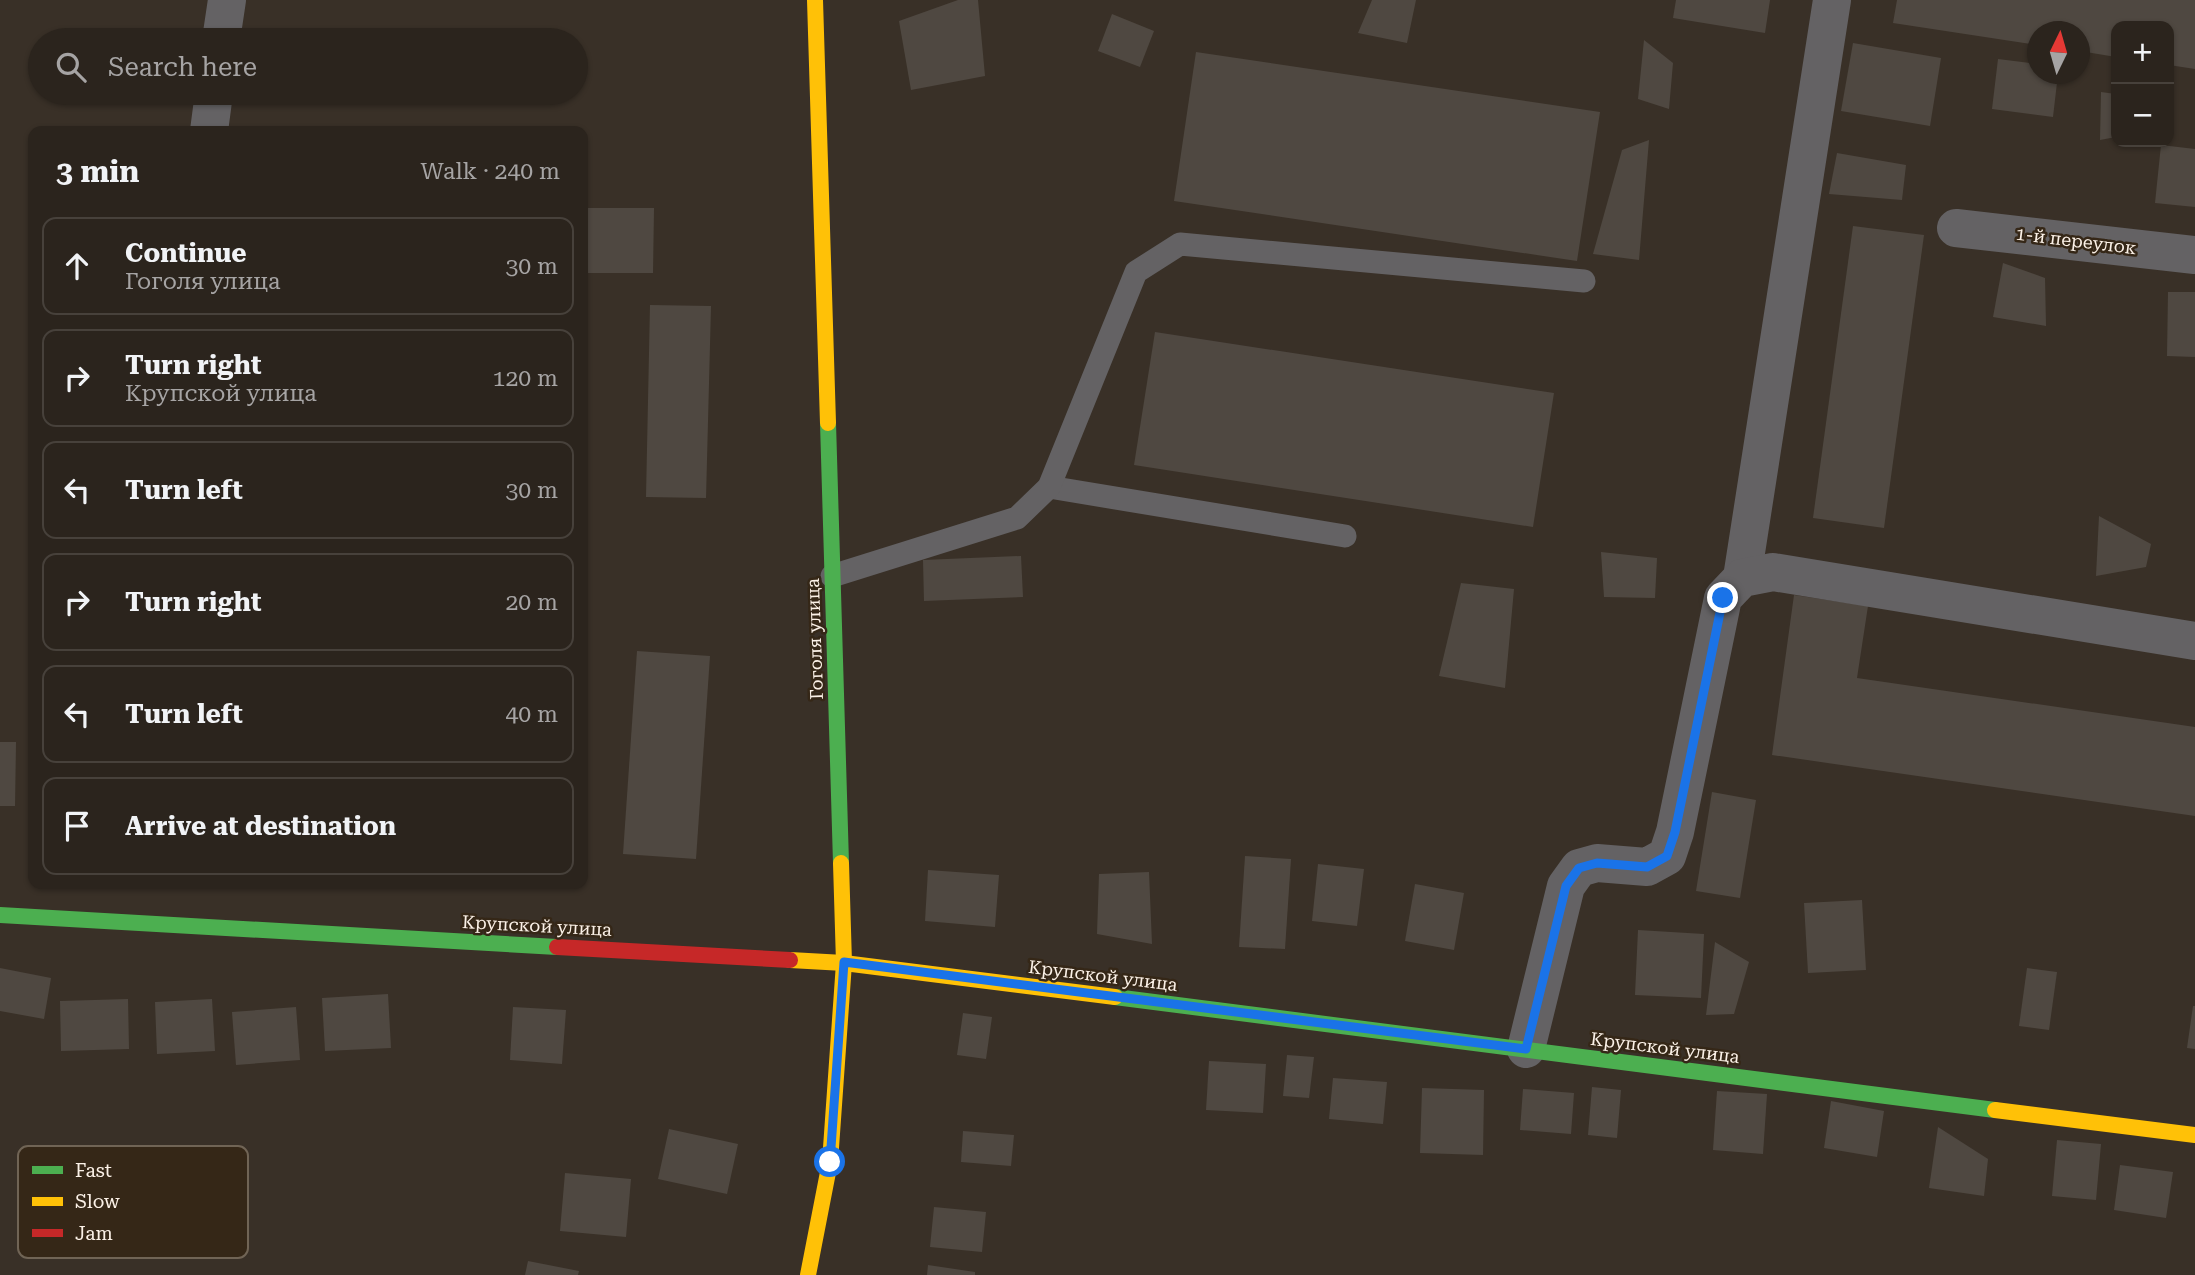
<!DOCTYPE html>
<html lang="en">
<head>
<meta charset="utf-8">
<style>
	:root { --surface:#2b241d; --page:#37302a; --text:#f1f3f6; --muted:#a6a4a4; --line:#47413b }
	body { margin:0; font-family:"Roboto Serif",serif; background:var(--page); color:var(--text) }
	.controls { position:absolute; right:21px; top:21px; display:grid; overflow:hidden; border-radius:14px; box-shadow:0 2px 5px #0004 }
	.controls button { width:63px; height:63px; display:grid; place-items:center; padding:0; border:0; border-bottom:2px solid var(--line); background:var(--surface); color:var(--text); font:35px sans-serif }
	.compass { position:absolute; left:2027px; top:21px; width:63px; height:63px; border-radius:50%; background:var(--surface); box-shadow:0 2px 5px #0004; rotate:5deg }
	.stop { position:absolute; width:21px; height:21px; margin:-16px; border:5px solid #1a73e8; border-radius:50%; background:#fff }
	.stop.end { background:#1a73e8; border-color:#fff; box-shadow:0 2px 7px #0008 }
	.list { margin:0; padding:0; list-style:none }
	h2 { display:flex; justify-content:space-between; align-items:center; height:91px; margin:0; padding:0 28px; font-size:30px }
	h2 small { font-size:23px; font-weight:400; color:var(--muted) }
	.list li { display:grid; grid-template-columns:46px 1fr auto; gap:21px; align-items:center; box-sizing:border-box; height:98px; margin:0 14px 14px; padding:0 14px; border:2px solid var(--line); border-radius:14px }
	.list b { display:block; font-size:26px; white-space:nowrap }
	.list p { margin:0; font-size:23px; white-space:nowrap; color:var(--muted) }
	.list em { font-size:23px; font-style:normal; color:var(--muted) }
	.icon { flex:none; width:38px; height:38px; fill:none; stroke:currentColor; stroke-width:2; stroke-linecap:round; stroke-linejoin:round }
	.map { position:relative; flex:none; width:2195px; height:1275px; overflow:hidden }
	.search { position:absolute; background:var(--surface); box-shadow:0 2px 5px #0004; left:28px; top:28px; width:560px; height:77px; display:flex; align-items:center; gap:18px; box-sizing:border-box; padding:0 24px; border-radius:38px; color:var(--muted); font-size:26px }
	.panel { position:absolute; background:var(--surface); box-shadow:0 2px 5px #0004; left:28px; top:126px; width:560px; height:763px; border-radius:14px }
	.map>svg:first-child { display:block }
	.building { fill:#4f4841 }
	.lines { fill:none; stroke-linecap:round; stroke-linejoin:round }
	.lane { stroke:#646264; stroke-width:23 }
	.street { stroke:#646264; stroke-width:38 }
	.fast { stroke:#4caf50; stroke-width:16 }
	.slow { stroke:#ffc107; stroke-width:16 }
	.jam { stroke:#c62828; stroke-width:16 }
	.route { stroke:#1a73e8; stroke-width:9 }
	.labels { text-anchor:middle; stroke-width:5; stroke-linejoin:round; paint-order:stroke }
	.street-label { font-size:18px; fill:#fbf1e7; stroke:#352717 }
	.key { fill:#352717; stroke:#706455; stroke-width:2 }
	.key-label { font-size:19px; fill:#fbf1e7 }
</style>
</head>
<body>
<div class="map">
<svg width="2195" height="1275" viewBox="0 0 2195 1275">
	<rect width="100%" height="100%" fill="#393027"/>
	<g class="building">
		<path d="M958 0H978L985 76 911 90 899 21Z"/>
		<path d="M1372 0H1416L1407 43 1358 33Z"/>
		<path d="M1676 0H1770L1765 33 1673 18Z"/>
		<path d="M1897 0H2195V69L2169 65V26H2116V57L2080 51V32H2038V45L1893 23Z"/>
		<path d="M1112 14 1154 31 1140 67 1098 51Z"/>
		<path d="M1644 40 1673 63 1669 109 1638 99Z"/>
		<path d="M1853 43 1941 58 1930 126 1841 111Z"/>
		<path d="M1196 52 1600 112 1577 261 1174 201Z"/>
		<path d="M1998 59 2038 64V74H2058L2053 117 1992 109Z"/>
		<path d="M2101 92 2116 94V137L2100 140Z"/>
		<path d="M1649 140 1639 260 1593 254 1622 150Z"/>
		<path d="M2161 145 2195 149V207L2155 203Z"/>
		<path d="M1837 153 1906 165 1902 200 1829 194Z"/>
		<path d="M584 208H654L653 273H584Z"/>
		<path d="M1853 226 1924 235 1884 528 1813 518Z"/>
		<path d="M2003 263 2045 278 2046 326 1993 317Z"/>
		<path d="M2168 292H2195V357L2167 356Z"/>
		<path d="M650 305 711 306 706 498 646 497Z"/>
		<path d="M1155 332 1554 393 1533 527 1134 465Z"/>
		<path d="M2099 516 2151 544 2146 567 2096 576Z"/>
		<path d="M1601 552 1657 558 1655 598 1604 597Z"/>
		<path d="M1021 556 1023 597 924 601 923 560Z"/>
		<path d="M1461 583 1514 589 1505 688 1439 676Z"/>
		<path d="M1794 595 1868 606 1857 678 2195 727V816L1772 755Z"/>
		<path d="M637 651 710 656 696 859 623 854Z"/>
		<path d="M0 742H16L15 806H0Z"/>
		<path d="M1712 792 1756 800 1740 898 1696 891Z"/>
		<path d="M1245 856 1291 859 1285 949 1239 947Z"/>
		<path d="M1318 864 1364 869 1357 926 1312 921Z"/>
		<path d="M928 870 999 875 995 927 925 921Z"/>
		<path d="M1149 872 1152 944 1097 934 1099 874Z"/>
		<path d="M1415 884 1464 893 1454 950 1405 941Z"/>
		<path d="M1862 900 1866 970 1808 973 1804 903Z"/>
		<path d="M1638 930 1704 934 1701 998 1635 995Z"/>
		<path d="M1715 942 1749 962 1734 1014 1706 1015Z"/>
		<path d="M0 968 51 978 44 1019 0 1011Z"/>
		<path d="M2027 968 2057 972 2049 1030 2019 1026Z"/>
		<path d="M388 994 391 1048 325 1051 322 998Z"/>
		<path d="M128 999 129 1049 61 1051 60 1001Z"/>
		<path d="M212 999 215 1051 157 1054 155 1002Z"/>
		<path d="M2193 1006H2195V1049L2187 1048Z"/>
		<path d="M296 1007 300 1060 236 1065 232 1012Z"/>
		<path d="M513 1007 566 1010 562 1064 510 1060Z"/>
		<path d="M963 1013 992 1017 986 1059 957 1055Z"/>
		<path d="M1287 1055 1314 1057 1309 1098 1283 1096Z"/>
		<path d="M1209 1061 1266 1064 1263 1113 1206 1110Z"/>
		<path d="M1333 1078 1387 1082 1383 1124 1329 1119Z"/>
		<path d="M1592 1087 1621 1090 1617 1138 1588 1135Z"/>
		<path d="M1422 1088 1484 1090 1483 1155 1420 1153Z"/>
		<path d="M1523 1089 1574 1093 1571 1134 1520 1130Z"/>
		<path d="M1717 1091 1767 1094 1763 1154 1713 1150Z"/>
		<path d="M1831 1101 1884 1111 1877 1157 1824 1148Z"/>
		<path d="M1938 1127 1988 1159 1984 1196 1929 1188Z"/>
		<path d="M669 1129 738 1144 727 1194 658 1179Z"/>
		<path d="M963 1131 1014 1135 1011 1166 961 1162Z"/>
		<path d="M2057 1140 2101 1144 2096 1200 2052 1196Z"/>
		<path d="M2120 1165 2173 1172 2166 1218 2114 1210Z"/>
		<path d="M565 1173 631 1179 626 1237 560 1231Z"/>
		<path d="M934 1207 986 1212 982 1252 930 1247Z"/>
		<path d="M528 1261 579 1271 578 1275H525Z"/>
		<path d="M928 1265 975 1272V1275H927Z"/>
	</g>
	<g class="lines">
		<g class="lane">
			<path d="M1049 487 1345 536"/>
			<path d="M832 576 1017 518 1049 487 1136 272 1180 244 1584 281"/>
		</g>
		<g class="street">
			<path d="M221 40 227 0"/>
			<path d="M209 131 214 93"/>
			<path d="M1956 228 2195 255"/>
			<path d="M1742 578 1832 0"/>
			<path d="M1526 1049 1566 886 1579 868 1597 863 1647 867 1667 856 1675 832 1723 598 1742 578 1773 572 2195 641"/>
		</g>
		<g class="fast">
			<path d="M828 423 841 863"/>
			<path d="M0 915 557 947"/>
			<path d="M1115 997 1995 1110"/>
		</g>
		<g class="slow">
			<path d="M815 0 828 423"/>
			<path d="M790 960 844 963 1115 997"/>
			<path d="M1995 1110 2195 1135"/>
			<path d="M808 1275 830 1162 844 963 841 863"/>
		</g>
		<path class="jam" d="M557 947 790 960"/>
	</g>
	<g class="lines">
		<path class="route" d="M830 1162 844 962 1526 1049 1566 886 1579 868 1597 863 1647 867 1667 856 1675 832 1723 598"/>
	</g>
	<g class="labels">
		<g class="street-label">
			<text transform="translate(2076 241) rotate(7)" y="6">1-й переулок</text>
			<text transform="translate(815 639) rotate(-92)" y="6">Гоголя улица</text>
			<text transform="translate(537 926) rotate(3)" y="6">Крупской улица</text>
			<text transform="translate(1103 976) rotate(7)" y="6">Крупской улица</text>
			<text transform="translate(1665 1048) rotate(7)" y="6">Крупской улица</text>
		</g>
	</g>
	<rect x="18" y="1146" width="230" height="112" rx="10" class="key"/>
	<rect x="32" y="1166" width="31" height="8" fill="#4caf50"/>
	<rect x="32" y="1197" width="31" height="9" fill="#ffc107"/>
	<rect x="32" y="1229" width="31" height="8" fill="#c62828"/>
	<g class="key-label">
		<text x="75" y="1177">Fast</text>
		<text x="75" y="1208">Slow</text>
		<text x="75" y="1240">Jam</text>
	</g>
</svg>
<div class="controls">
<button>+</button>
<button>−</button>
</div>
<svg class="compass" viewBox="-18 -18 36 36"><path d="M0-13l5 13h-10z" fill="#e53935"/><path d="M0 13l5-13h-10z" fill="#a6a4a4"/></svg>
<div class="stop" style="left:830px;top:1162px"></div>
<div class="stop end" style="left:1723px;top:598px"></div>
<div class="search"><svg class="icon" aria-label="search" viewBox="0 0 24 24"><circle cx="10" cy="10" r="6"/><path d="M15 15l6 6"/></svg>Search here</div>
<section class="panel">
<h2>3 min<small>Walk · 240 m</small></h2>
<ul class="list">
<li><svg class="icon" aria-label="ahead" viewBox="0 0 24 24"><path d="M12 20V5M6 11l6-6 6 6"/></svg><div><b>Continue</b><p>Гоголя улица</p></div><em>30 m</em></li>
<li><svg class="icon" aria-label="right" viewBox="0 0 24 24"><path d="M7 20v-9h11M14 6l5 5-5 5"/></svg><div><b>Turn right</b><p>Крупской улица</p></div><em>120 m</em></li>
<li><svg class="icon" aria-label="left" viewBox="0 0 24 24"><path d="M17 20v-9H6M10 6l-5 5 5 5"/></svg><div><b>Turn left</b></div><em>30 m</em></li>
<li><svg class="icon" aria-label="right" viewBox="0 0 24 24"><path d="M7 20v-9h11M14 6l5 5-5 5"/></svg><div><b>Turn right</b></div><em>20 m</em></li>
<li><svg class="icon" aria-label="left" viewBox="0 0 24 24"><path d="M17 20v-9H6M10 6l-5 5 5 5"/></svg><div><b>Turn left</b></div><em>40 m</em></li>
<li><svg class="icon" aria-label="arrive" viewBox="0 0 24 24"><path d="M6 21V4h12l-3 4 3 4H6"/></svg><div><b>Arrive at destination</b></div></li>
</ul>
</section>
</div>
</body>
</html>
